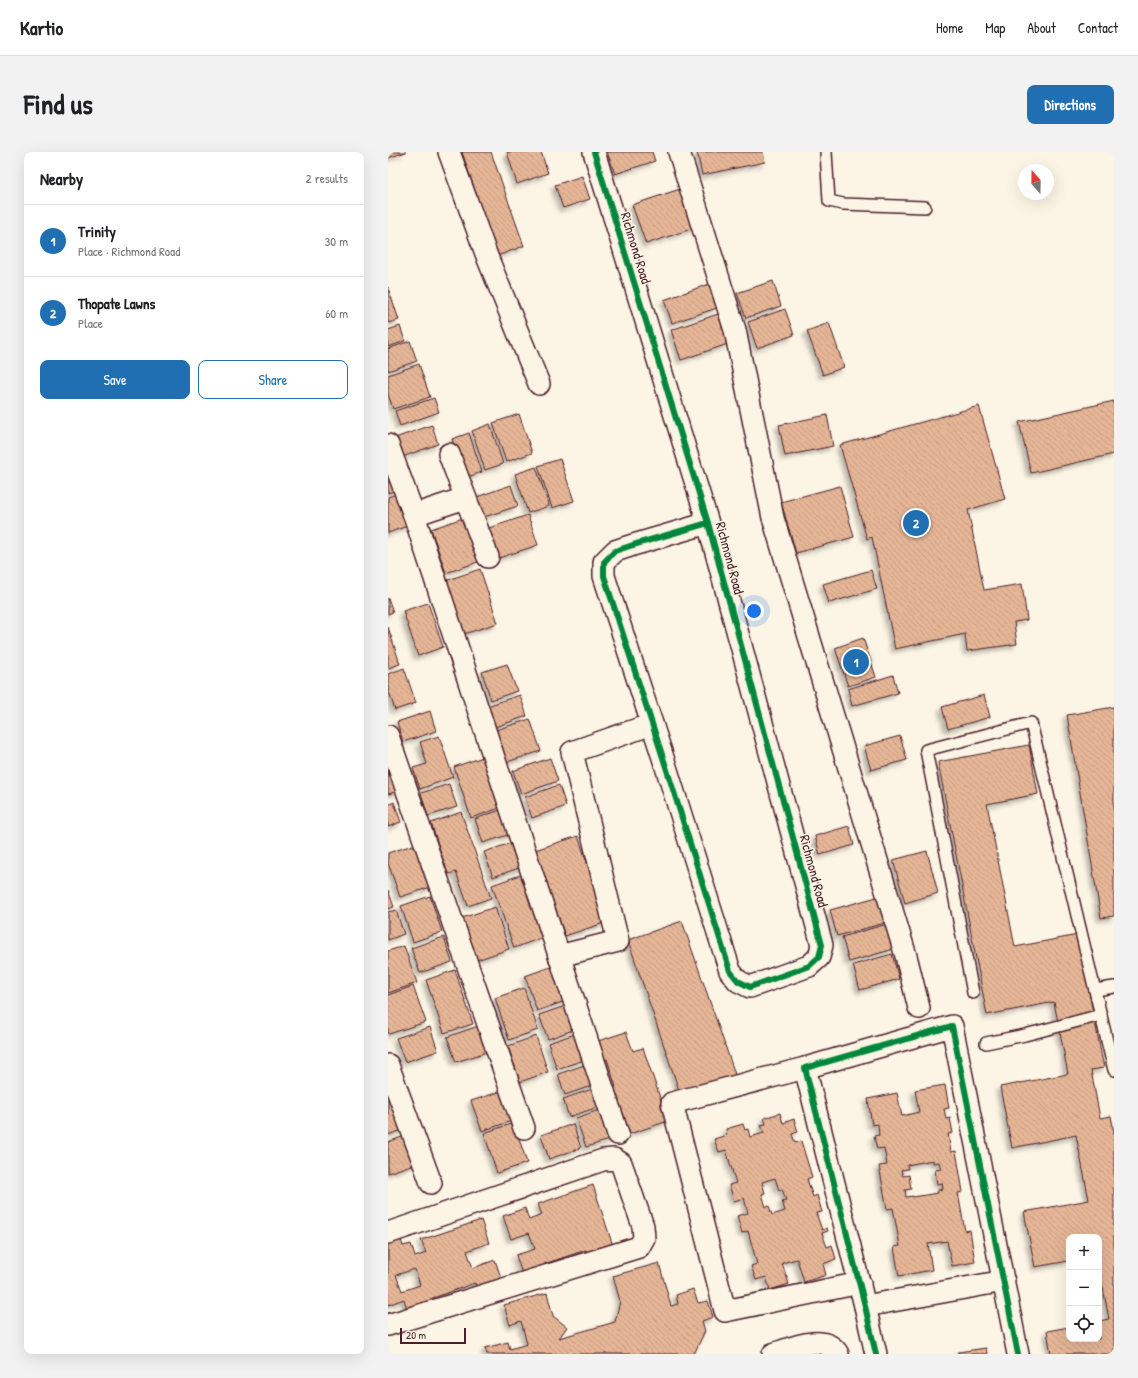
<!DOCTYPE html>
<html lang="en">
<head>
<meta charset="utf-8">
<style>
	:root { --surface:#fff; --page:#f2f2f2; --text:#202124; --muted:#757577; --line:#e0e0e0; --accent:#1f6fb2 }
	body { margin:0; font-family:"Patrick Hand",sans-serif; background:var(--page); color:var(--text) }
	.controls { position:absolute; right:12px; bottom:12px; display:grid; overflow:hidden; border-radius:8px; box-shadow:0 4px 16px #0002 }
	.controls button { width:36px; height:36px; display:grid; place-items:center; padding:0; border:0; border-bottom:1px solid var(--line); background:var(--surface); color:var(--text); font:20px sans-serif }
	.compass { position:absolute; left:630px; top:12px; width:36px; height:36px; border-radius:50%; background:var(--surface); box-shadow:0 4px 16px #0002; rotate:340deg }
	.scale { position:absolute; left:12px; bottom:10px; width:66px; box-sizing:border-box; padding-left:4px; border:2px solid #4a1f2b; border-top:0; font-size:11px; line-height:14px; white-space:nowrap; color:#4a1f2b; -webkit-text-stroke:3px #fcf5e5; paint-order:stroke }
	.you { position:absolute; left:366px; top:459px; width:14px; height:14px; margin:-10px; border:3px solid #fff; border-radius:50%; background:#1a73e8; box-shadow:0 0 0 6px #1a73e833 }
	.badge { display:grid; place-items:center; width:26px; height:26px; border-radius:50%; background:var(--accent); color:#fff; font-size:13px; font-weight:700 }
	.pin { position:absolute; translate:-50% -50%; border:2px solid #fff; box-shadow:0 1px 4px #0006 }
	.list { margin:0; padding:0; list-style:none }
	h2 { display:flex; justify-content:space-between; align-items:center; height:52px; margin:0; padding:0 16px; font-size:17px }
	h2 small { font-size:13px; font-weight:400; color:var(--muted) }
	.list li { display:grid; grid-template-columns:26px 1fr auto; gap:12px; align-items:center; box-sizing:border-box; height:72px; padding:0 16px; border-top:1px solid var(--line) }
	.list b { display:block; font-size:15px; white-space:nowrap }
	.list p { margin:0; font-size:13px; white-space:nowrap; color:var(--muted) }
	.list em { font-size:13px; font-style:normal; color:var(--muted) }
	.actions { display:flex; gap:8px; padding:12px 16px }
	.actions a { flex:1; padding:9px 0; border:1px solid var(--accent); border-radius:8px; text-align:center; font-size:14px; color:var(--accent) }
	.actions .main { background:var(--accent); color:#fff }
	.icon { flex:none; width:22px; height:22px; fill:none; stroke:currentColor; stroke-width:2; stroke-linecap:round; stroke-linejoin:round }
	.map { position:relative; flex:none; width:726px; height:1202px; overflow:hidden; border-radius:8px }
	header { display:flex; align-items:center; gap:24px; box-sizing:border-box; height:56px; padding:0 20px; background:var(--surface); border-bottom:1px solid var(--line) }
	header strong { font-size:19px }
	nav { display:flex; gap:22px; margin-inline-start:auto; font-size:14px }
	.intro { display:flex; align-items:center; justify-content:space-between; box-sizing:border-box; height:96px; padding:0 24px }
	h1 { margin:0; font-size:28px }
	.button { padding:10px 18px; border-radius:8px; background:var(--accent); color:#fff; font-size:14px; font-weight:700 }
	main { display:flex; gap:24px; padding:0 24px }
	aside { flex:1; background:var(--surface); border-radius:8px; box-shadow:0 4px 16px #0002 }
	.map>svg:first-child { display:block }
	.building { fill:url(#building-back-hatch); stroke:#4a1f2b; fill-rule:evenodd; filter:url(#shadow) }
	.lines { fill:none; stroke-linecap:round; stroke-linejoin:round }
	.service-casing { stroke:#4a1f2b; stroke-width:14 }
	.minor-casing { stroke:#4a1f2b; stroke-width:24 }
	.service { stroke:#fcf5e5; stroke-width:11 }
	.minor { stroke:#fcf5e5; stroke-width:21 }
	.cycleway-casing { stroke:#fcf5e5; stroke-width:8 }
	.cycleway { stroke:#00873e; stroke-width:6 }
	.labels { text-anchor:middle; stroke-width:3; stroke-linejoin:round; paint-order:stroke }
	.street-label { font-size:14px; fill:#4a1f2b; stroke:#fcf5e5 }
</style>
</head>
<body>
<header>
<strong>Kartio</strong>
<nav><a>Home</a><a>Map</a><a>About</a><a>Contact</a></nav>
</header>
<div class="intro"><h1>Find us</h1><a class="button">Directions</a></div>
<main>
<aside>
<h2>Nearby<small>2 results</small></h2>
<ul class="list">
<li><span class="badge">1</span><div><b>Trinity</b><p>Place · Richmond Road</p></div><em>30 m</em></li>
<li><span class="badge">2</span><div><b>Thopate Lawns</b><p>Place</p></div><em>60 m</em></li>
</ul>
<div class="actions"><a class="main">Save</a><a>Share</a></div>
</aside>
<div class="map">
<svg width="726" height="1202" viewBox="0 0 726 1202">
	<defs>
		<pattern id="building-back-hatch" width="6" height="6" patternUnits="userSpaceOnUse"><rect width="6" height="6" fill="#e5b696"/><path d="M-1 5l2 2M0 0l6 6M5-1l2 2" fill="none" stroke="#c69c81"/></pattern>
		<filter id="shadow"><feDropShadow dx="-3.5" dy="3.5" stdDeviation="2" flood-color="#0004"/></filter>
	</defs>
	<rect width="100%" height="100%" fill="#fcf5e5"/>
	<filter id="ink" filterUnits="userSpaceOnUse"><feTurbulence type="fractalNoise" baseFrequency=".025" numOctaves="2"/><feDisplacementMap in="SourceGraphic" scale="8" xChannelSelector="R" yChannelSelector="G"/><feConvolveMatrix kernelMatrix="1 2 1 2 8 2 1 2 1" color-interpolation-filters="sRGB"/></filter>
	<g filter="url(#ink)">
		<g class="building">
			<path d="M0 0H18L0 6Z"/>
			<path d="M74 0H103L136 94 109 104Z"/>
			<path d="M119 0H153L160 21 129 32Z"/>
			<path d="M219 0H264L267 9 227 22Z"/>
			<path d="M309 0H375L377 10 314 23Z"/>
			<path d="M194 24 202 47 175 56 167 33Z"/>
			<path d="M295 36 309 75 258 92 244 53Z"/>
			<path d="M385 129 393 154 358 166 349 141Z"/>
			<path d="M321 132 329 156 284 171 276 148Z"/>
			<path d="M0 135 11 168 0 171Z"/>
			<path d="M397 157 406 183 369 196 360 170Z"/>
			<path d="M330 162 340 192 293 208 283 178Z"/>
			<path d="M441 171 456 215 435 223 419 179Z"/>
			<path d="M12 174 17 189 0 195V178Z"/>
			<path d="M22 189 29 209 0 219V197Z"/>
			<path d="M31 212 42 245 5 257 0 242V223Z"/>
			<path d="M46 246 51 260 12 274 7 259Z"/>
			<path d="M726 249V302L643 321 631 270Z"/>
			<path d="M591 254 617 347 580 358 596 438 634 432 639 468 626 470 629 492 579 499 577 482 507 497 484 385 479 387 452 293Z"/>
			<path d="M131 262 144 301 118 310 105 271Z"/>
			<path d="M439 263 445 294 397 304 391 273Z"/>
			<path d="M102 272 115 312 97 318 84 279Z"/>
			<path d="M44 273 50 292 14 305 7 286Z"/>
			<path d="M81 281 94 320 77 326 64 287Z"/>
			<path d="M172 307 186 349 164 356 150 314Z"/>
			<path d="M0 311 9 338 0 341Z"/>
			<path d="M148 315 161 354 140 361 127 322Z"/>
			<path d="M123 333 130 354 93 366 86 346Z"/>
			<path d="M452 334 466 385 408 401 393 350Z"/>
			<path d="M11 341 22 373 0 381V345Z"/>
			<path d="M140 363 150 393 111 406 101 376Z"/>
			<path d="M75 366 90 410 58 421 43 377Z"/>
			<path d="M92 417 110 471 76 482 57 429Z"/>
			<path d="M483 418 489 437 441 451 435 432Z"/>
			<path d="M0 446 5 460 0 462Z"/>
			<path d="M40 451 55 495 30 504 15 459Z"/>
			<path d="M0 475 12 512 0 516Z"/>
			<path d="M475 486 488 525 460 534 447 496Z"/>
			<path d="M119 512 129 539 103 548 94 520Z"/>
			<path d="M16 516 28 551 7 558 0 537V522Z"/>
			<path d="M505 523 510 541 464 554 460 537Z"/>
			<path d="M132 543 139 564 107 575 99 554Z"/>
			<path d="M596 543 602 565 560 577 554 555Z"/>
			<path d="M726 555V764L713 766 679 563Z"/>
			<path d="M42 559 48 579 15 590 9 570Z"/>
			<path d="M142 567 153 599 119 610 108 578Z"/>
			<path d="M51 584 65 625 32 637 25 616 39 612 32 590Z"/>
			<path d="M512 584 519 608 483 618 476 594Z"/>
			<path d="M641 593 650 642 599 652 627 795 690 783 716 916 703 918 712 966 723 964 726 980V1202H663L659 1179 681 1175V1187H711V1169L721 1167 711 1115V1085H681V1109L647 1115 636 1060 701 1048 688 983 624 996 612 935 680 922 666 850 599 863 550 610Z"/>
			<path d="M95 605 112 656 83 666 66 615Z"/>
			<path d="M162 606 170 629 133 642 125 619Z"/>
			<path d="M0 608 11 639 0 642Z"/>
			<path d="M61 632 69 655 40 664 33 641Z"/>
			<path d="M171 633 178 654 144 666 137 645Z"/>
			<path d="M6 650 13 670 0 675V653Z"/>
			<path d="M118 656 126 681 95 691 87 667Z"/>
			<path d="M73 660 103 746 80 754 68 720 60 722 43 671Z"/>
			<path d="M461 674 466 693 432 703 427 684Z"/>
			<path d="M190 684 219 770 177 784 147 698Z"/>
			<path d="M129 689 137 714 105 725 96 700Z"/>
			<path d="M28 692 43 735 12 745 0 711V701Z"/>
			<path d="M539 699 550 741 517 751 505 708Z"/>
			<path d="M135 722 156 785 126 796 104 733Z"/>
			<path d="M0 738 6 755 0 757Z"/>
			<path d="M42 744 54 780 25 790 13 754Z"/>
			<path d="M489 745 497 771 449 784 442 758Z"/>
			<path d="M107 755 121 797 89 808 74 766Z"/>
			<path d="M8 758 16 782 0 788V760Z"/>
			<path d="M294 769 348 925 293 944 240 788Z"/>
			<path d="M499 772 506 797 461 810 454 785Z"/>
			<path d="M56 785 64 810 32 821 23 796Z"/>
			<path d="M16 794 29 831 0 841V799Z"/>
			<path d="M504 802 511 827 472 838 465 813Z"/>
			<path d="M168 813 180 848 149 859 137 824Z"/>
			<path d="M67 818 85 872 56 881 38 828Z"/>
			<path d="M25 834 38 870 1 882 0 879V843Z"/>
			<path d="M136 836 150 878 121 888 107 846Z"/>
			<path d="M180 853 188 877 160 887 151 863Z"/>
			<path d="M90 874 99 900 68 910 59 885Z"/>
			<path d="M42 875 50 899 17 910 8 886Z"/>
			<path d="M238 880 245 899 255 896 280 969 242 982 233 955 228 957 222 938 228 935 219 907 211 910 204 891Z"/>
			<path d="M190 881 199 907 169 917 160 891Z"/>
			<path d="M148 884 160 920 132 930 120 894Z"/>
			<path d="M202 911 209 932 177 943 170 922Z"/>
			<path d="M557 933 561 956 556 957 558 967 562 966 565 981 560 982 563 1000 568 999 575 1040 570 1041 577 1079 582 1078 587 1110 564 1114 559 1089 540 1092 544 1118 511 1124 506 1095 512 1094 505 1056 499 1057 491 1014 499 1013 496 996 489 997 486 984 491 983 490 972 484 973 480 947 509 941 514 964 531 960 527 938ZM545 1008V1011L551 1010 553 1017 547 1018 549 1032 554 1031 555 1037 550 1038V1041L525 1045V1044L518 1045 517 1038 523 1037 521 1023 515 1024 513 1018 520 1017 519 1013Z"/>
			<path d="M210 935 216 953 181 965 175 947Z"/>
			<path d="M114 939 124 969 94 979 83 949Z"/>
			<path d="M0 940 20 976 0 983Z"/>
			<path d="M217 956 227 986 198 995 188 966Z"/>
			<path d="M392 961 395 971 406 967 410 980 404 982 407 991 413 989 424 1025 419 1027 425 1045 429 1043 434 1060 428 1061 434 1078 439 1076 440 1079 434 1081 439 1095 444 1093 448 1107 435 1112 438 1123 416 1130 409 1107 394 1111 401 1132 382 1138 378 1125 368 1128 363 1114 369 1112 360 1079 354 1081 349 1064 360 1061 356 1046 346 1049 341 1033 348 1031 338 998 331 1000 326 987 339 983 338 977 355 972 357 978 360 977 362 985 376 981 373 973 378 972 376 966ZM387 1026 391 1038 394 1037 398 1048 394 1049 397 1059 384 1063 381 1054 378 1055 374 1042 377 1041 374 1030Z"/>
			<path d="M126 971 139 1011 109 1021 96 981Z"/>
			<path d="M185 972 193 996 161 1007 153 983Z"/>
			<path d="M22 982 32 1010 0 1021V990Z"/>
			<path d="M205 1033 226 1097 201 1106 198 1098 156 1112 159 1120 136 1128 128 1103 147 1097 141 1081 123 1087 115 1064 137 1056 141 1068 154 1063 150 1052Z"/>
			<path d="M93 1068 101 1091 79 1099 85 1116 107 1108 115 1132 90 1140 87 1131 42 1147 44 1156 21 1164 16 1147 0 1153V1082L10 1079 15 1094 23 1092 27 1105 38 1101 33 1088ZM27 1117 32 1133 14 1139 8 1123Z"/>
			<path d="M271 1111 283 1154 290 1152 288 1143 305 1137 310 1151 320 1149 325 1165 314 1169 317 1179 306 1202H99L97 1196 120 1190 122 1197 139 1192 133 1169 122 1173 116 1153 159 1141 165 1164 179 1175 171 1186 227 1170 232 1149 225 1124Z"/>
			<path d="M598 1196 599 1202H570V1200Z"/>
		</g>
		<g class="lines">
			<defs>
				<g id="service">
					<path d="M438 0 441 49 455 52 537 55"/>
					<path d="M707 838 726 835"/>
					<path d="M585 841 538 598 643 571 726 918"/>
					<path d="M598 891 637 883 713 863"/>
				</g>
				<g id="minor">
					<path d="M61 0 100 107 151 232"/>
					<path d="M206 0 320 371 434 793 431 805 421 814 362 835 350 829 342 819 279 618 216 424V410L227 399 245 393 320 371"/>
					<path d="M291 0 347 178 385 366 518 804 531 856"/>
					<path d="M0 293 26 363 230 982"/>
					<path d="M61 302 100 405"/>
					<path d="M26 363 77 346"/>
					<path d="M0 584 136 976"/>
					<path d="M171 804 230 789 184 600 264 572"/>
					<path d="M0 913 43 1031"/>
					<path d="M417 916 284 951 337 1159 472 1131"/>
					<path d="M0 1081 215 1008 226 1007 233 1011 255 1074 256 1086 251 1095 0 1173"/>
					<path d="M477 1154 616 1129"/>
					<path d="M385 1202C403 1196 437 1180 450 1202"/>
					<path d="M488 1202 477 1154 417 916 564 874 630 1202"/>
				</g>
			</defs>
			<use href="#service" class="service-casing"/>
			<use href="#minor" class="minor-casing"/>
			<use href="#service" class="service"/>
			<use href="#minor" class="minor"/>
			<defs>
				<g id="cycleway">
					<path d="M206 0 320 371 434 793 431 805 421 814 362 835 350 829 342 819 279 618 216 424V410L227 399 245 393 320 371"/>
					<path d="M488 1202 477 1154 417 916 564 874 630 1202"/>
				</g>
			</defs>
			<use href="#cycleway" class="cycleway-casing"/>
			<use href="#cycleway" class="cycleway"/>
		</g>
	</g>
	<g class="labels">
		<g class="street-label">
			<text transform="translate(248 96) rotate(73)" y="5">Richmond Road</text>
			<text transform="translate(342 406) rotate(75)" y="5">Richmond Road</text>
			<text transform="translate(426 719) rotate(75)" y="5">Richmond Road</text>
		</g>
	</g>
</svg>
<div class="controls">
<button>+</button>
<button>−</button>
<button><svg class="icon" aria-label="locate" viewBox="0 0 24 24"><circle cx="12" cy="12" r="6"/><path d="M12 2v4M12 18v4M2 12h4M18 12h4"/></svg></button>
</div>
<svg class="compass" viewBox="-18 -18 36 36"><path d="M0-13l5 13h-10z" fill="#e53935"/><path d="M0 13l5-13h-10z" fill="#757577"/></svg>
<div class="scale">20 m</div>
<div class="you"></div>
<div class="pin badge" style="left:468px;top:510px">1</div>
<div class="pin badge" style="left:528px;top:371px">2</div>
</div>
</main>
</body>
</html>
